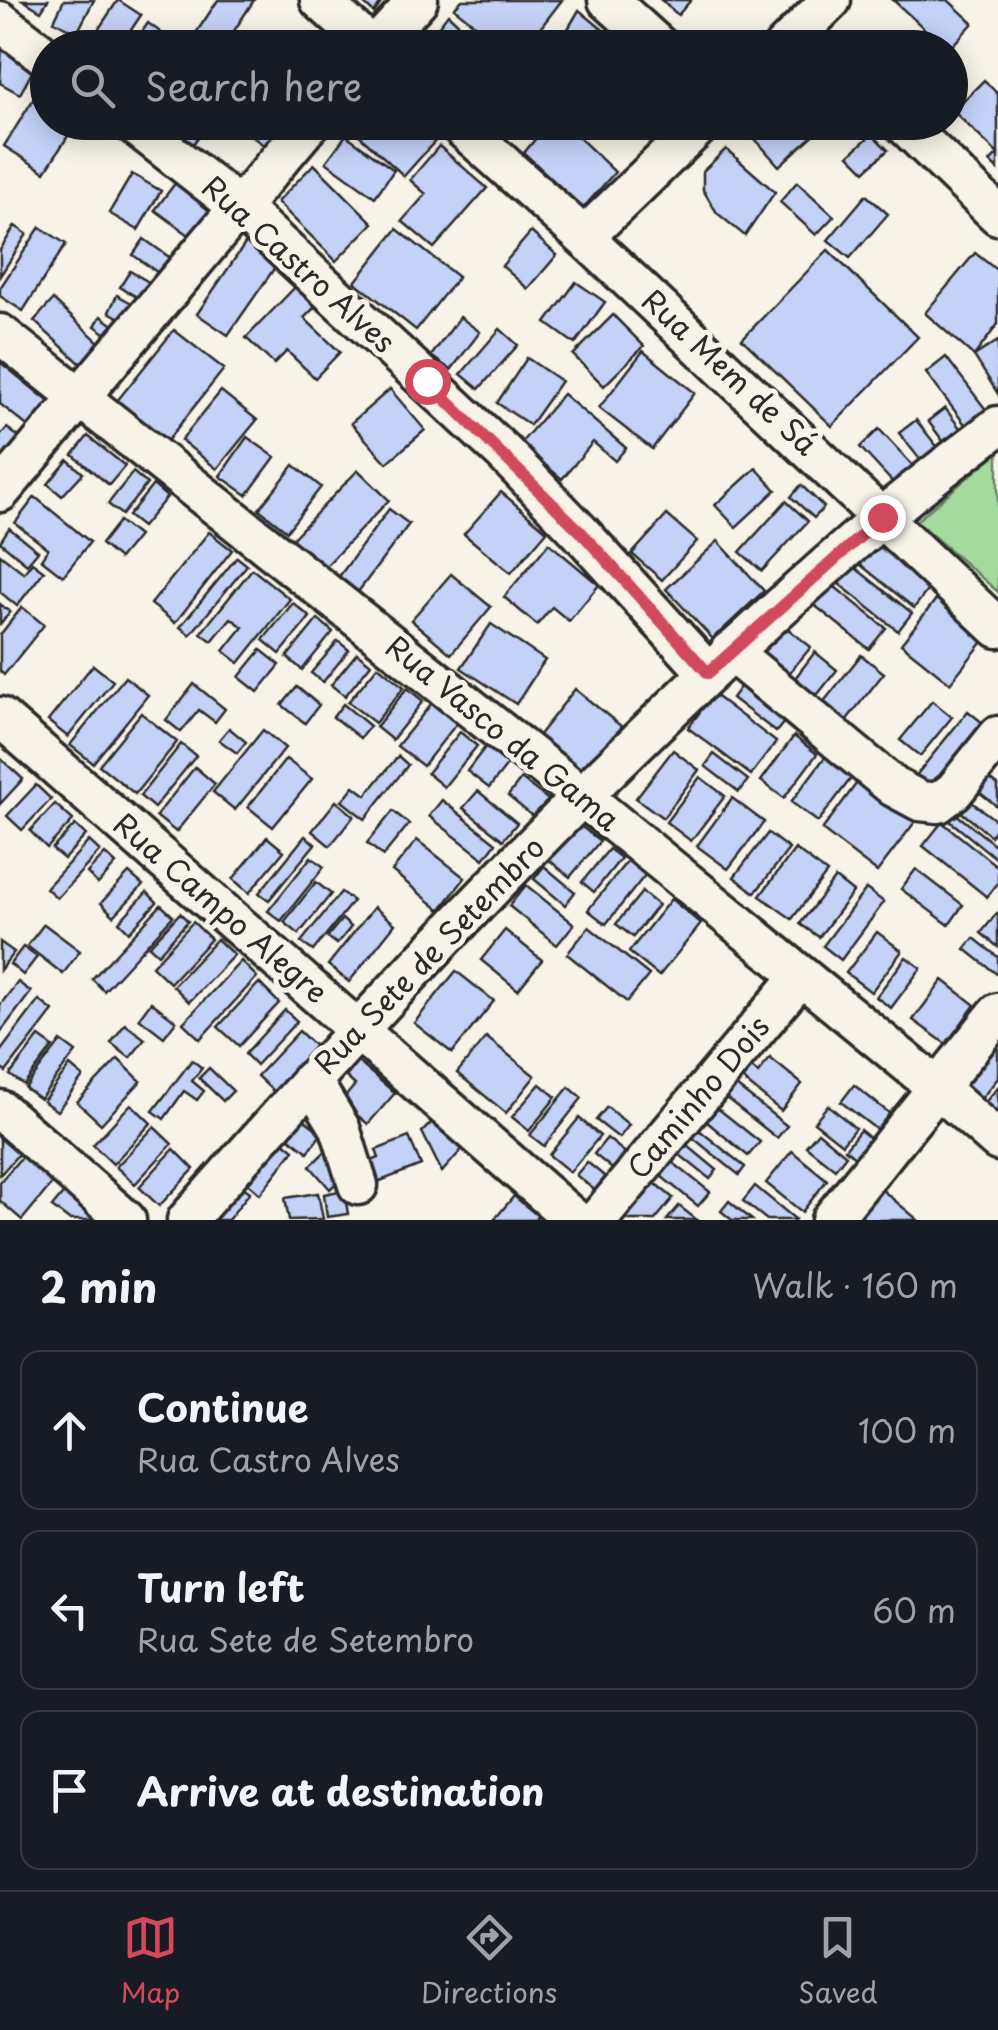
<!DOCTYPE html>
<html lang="en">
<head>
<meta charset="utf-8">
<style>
	:root { --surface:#171b24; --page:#20242c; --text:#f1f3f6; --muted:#9ea1a6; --line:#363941; --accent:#d1495b }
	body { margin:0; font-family:"Playpen Sans",sans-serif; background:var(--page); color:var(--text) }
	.stop { position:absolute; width:30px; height:30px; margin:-22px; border:8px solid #d1495b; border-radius:50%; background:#fff }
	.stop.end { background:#d1495b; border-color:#fff; box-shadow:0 2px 10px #0008 }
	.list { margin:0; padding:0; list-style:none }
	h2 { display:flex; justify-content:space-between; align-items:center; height:130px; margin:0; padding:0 40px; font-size:42px }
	h2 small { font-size:32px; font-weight:400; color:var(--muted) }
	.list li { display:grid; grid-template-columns:65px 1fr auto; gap:30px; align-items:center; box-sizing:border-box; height:160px; margin:0 20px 20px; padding:0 20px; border:2px solid var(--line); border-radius:20px }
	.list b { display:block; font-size:38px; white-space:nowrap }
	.list p { margin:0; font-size:32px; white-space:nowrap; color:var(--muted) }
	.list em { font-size:32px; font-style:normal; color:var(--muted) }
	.icon { flex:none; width:55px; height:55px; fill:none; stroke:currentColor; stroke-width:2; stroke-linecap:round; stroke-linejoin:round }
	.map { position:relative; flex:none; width:998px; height:1220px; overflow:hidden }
	.search { position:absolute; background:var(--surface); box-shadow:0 5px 25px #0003; left:30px; right:30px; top:30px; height:110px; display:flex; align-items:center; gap:25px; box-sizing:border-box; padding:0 35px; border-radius:55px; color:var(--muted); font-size:38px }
	.sheet { height:670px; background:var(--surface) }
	nav { display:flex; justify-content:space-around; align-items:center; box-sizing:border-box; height:140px; border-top:2px solid var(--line); background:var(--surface); font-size:28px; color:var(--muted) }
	nav a { display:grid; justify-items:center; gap:5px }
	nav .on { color:var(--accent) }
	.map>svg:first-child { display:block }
	.green { fill:#a4da9d; stroke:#688264; stroke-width:2.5 }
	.building { fill:#c4d2f8; stroke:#2b2b2b; stroke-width:2.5 }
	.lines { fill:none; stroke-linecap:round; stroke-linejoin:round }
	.minor-casing { stroke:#2b2b2b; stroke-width:45 }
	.minor { stroke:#f7f3e8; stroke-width:38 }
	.route { stroke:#d1495b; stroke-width:12 }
	.labels { text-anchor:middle; stroke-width:10; stroke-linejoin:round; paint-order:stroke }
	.street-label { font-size:30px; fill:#2b2b2b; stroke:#f7f3e8 }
</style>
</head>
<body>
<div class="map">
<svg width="998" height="1220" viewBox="0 0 998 1220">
	<rect width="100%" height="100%" fill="#f7f3e8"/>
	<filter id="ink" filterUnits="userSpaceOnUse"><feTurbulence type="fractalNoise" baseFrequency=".01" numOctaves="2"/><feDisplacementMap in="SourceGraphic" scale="20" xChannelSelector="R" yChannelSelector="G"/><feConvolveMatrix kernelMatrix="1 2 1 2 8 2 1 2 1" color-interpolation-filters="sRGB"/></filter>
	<g filter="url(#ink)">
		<path class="green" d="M998 452V592L916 521Z"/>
		<g class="building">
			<path d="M23 0H48L41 11Z"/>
			<path d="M64 0H94L77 33 54 21Z"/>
			<path d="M118 0 141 15 119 48H86Z"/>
			<path d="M218 0H254L223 48H205L192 39Z"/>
			<path d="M360 0H383L374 13Z"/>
			<path d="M462 0H562L525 48H504L454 8Z"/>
			<path d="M661 0H691L678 15Z"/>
			<path d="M893 0H948L973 23 950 48H914L928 32Z"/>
			<path d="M579 10 625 48H557Z"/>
			<path d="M448 14 484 48H435L428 40Z"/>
			<path d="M148 23 167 37 160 48H131Z"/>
			<path d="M256 32 275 48H244Z"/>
			<path d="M2 44 37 63 20 94 0 83Z"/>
			<path d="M46 79 48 122H77L45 172 4 146Z"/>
			<path d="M984 80 998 94V170L990 162 998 154 953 111Z"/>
			<path d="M177 122H209L191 147 170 132Z"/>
			<path d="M232 122H289L268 148Z"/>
			<path d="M345 122H416L436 140 404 176Z"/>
			<path d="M549 122H563L615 172 583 208 524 153Z"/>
			<path d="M740 122H828L779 166Z"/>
			<path d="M872 134 888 150 865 171 849 155Z"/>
			<path d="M346 135 394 170 375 197 326 162Z"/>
			<path d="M439 146 487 188 434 248 402 221 426 194 410 180Z"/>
			<path d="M726 149 775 192 745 236 717 213 703 190V171Z"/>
			<path d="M314 164 373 223 336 261 277 202Z"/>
			<path d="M132 174 161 191 138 230 109 213Z"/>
			<path d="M176 182 214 210 193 238 155 210Z"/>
			<path d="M797 182 834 216 816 235 780 202Z"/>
			<path d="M866 195 888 214 850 258 828 240Z"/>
			<path d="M15 226 27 234 0 276V250Z"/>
			<path d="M40 227 66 244 23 311 0 296V288Z"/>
			<path d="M397 229 458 277 416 330 355 282Z"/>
			<path d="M531 232 557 255 528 289 502 266Z"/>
			<path d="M144 239 179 264 168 280 133 255Z"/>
			<path d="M247 241 278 263 228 335 197 314Z"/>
			<path d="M828 250 918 337 832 426 742 339Z"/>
			<path d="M975 253 998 271V324L974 356 925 313Z"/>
			<path d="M130 271 157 287 147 303 120 287Z"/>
			<path d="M576 282 605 302 575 344 546 323Z"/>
			<path d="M299 283 319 303 304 318 340 352 315 378 287 351 274 364 246 338Z"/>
			<path d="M117 295 137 306 129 323 109 312Z"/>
			<path d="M53 300 100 343 81 364 34 321Z"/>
			<path d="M613 315 644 346 604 386 573 355Z"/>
			<path d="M101 316 119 329 112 338 95 326Z"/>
			<path d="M460 317 480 332 451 370 431 356Z"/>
			<path d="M500 329 518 345 479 389 461 374Z"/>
			<path d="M174 330 224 369 167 441 117 401Z"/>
			<path d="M998 341V394L974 356Z"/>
			<path d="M643 351 695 393 652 449 599 408Z"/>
			<path d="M946 357 987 411 967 427 926 373Z"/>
			<path d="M527 358 561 381 530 425 497 403Z"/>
			<path d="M0 362 52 404 31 429 0 404Z"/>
			<path d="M390 389 425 430 387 463 351 423Z"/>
			<path d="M221 391 257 420 217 469 181 440Z"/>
			<path d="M563 394 626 448 615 461 593 442 562 479 520 444Z"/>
			<path d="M945 408 963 432 946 445 928 421Z"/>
			<path d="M916 420 939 449 922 462 899 433Z"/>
			<path d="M7 428 27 443 9 466 0 459V436Z"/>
			<path d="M879 429 916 469 897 487 860 447Z"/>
			<path d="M88 436 125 466 109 485 73 455Z"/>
			<path d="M247 437 275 457 247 495 220 476Z"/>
			<path d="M68 460 83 473 62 496 48 484Z"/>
			<path d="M294 465 321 487 287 531 259 509Z"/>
			<path d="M756 468 776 490 736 527 715 505Z"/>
			<path d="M358 470 389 500 323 569 292 539Z"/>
			<path d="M133 472 147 484 122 515 108 504Z"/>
			<path d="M153 485 167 497 142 527 128 516Z"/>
			<path d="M801 485 824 507 814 518 791 497Z"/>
			<path d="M501 492 547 531 511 573 464 534Z"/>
			<path d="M35 497 90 542 63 576 41 559 48 549 15 523Z"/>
			<path d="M786 501 808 521 762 571 740 552Z"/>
			<path d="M389 509 409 524 358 592 338 578Z"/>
			<path d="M667 515 697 541 662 580 632 554Z"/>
			<path d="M119 521 138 536 119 559 101 544Z"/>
			<path d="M9 528 38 551 27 564 0 542Z"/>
			<path d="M209 532 232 550 175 623 151 604Z"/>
			<path d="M718 541 764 591 713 639 666 589Z"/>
			<path d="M872 541 930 587 914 608 856 561Z"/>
			<path d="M549 543 599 585 569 621 552 607 537 625 504 597Z"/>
			<path d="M0 554 24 573 32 562 44 571 17 606 0 592Z"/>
			<path d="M237 557 247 565 190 635 180 627Z"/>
			<path d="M848 562 912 613 898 631 833 579Z"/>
			<path d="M252 569 290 599 239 663 224 651 243 627 231 618 212 641 201 633Z"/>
			<path d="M451 574 491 607 451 654 411 620Z"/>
			<path d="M830 583 886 628 869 649 813 604Z"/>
			<path d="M941 593 990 633 950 683 901 644Z"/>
			<path d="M293 603 310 617 280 654 263 640Z"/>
			<path d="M0 604 10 612 0 624Z"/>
			<path d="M22 607 44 625 4 675 0 671V635Z"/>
			<path d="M318 619 333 632 302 670 287 657Z"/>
			<path d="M491 624 545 660 516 704 461 668Z"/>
			<path d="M783 625 811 647 786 677 759 655Z"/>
			<path d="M338 641 349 650 323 682 311 673Z"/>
			<path d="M261 650 280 665 258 692 239 677Z"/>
			<path d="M815 652 837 670 814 699 792 682Z"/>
			<path d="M357 653 371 664 345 696 331 685Z"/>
			<path d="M861 655 884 673 845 722 822 704Z"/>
			<path d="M93 665 113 681 68 737 48 721Z"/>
			<path d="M378 666 404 687 375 723 348 702Z"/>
			<path d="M125 677 148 695 93 763 70 745Z"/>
			<path d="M743 683 788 717 776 732 732 698Z"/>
			<path d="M194 684 225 709 215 722 199 710 181 732 166 720Z"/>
			<path d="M297 687 319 705 305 723 282 705Z"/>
			<path d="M407 688 423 701 392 740 376 727Z"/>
			<path d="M575 689 622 727 586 773 538 736Z"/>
			<path d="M713 694 776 742 751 775 688 728Z"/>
			<path d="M932 701 952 717 920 756 900 740Z"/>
			<path d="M432 703 457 723 423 766 397 746Z"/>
			<path d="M343 704 370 726 360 738 333 717Z"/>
			<path d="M968 711 989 728 935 796 914 778Z"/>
			<path d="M141 713 177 742 135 794 99 765Z"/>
			<path d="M229 728 246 742 237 753 219 740Z"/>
			<path d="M263 730 285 748 235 810 213 792Z"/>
			<path d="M460 732 477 746 444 787 427 773Z"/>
			<path d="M794 736 817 754 784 798 761 781Z"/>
			<path d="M181 744 196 756 154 808 140 796Z"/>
			<path d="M486 746 508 764 489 788 467 771Z"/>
			<path d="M673 750 699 770 663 818 636 798Z"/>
			<path d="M714 754 748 780 739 792 705 766Z"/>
			<path d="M398 756 408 765 365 819 342 801 354 786 366 795Z"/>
			<path d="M825 757 852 777 818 822 791 802Z"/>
			<path d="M0 758 23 779 0 804Z"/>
			<path d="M286 759 312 779 273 827 248 807Z"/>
			<path d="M195 767 215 784 176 832 156 816Z"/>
			<path d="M862 776 918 818 877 872 822 830Z"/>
			<path d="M700 777 725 796 691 841 666 822Z"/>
			<path d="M989 778 998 785V807L979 792Z"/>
			<path d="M521 779 550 801 536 819 508 796Z"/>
			<path d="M36 785 51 799 22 830 7 816Z"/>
			<path d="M478 791 517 823 503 840 463 808Z"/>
			<path d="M732 798 764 822 728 869 697 846Z"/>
			<path d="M442 800 496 843 484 859 429 816Z"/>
			<path d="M969 800 998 822 991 836 960 811Z"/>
			<path d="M336 801 354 816 330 846 312 831Z"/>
			<path d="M55 804 73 820 47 848 30 831Z"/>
			<path d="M951 810 994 844 998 840V860L945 817Z"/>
			<path d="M393 811 409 824 383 856 367 843Z"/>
			<path d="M942 822 998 867V883L987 897 923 846Z"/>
			<path d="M578 824 600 841 570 877 549 860Z"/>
			<path d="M75 825 86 835 64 859 52 849Z"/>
			<path d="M768 833 789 849 755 893 734 877Z"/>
			<path d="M305 836 315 844 269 900 259 893Z"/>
			<path d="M267 837 284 851 249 893 233 879Z"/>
			<path d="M417 840 465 878 440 910 392 871Z"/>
			<path d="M89 841 100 851 57 898 46 888Z"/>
			<path d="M609 849 621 858 594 892 582 882Z"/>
			<path d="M795 849 827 873 792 919 760 896Z"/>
			<path d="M105 854 116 864 98 884 87 873Z"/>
			<path d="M311 857 324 867 281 921 268 911Z"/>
			<path d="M628 860 646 874 606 924 588 910Z"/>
			<path d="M544 866 575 892 565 905 534 879Z"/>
			<path d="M916 869 963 905 949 925 901 889Z"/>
			<path d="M129 873 143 885 114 916 101 903Z"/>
			<path d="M835 878 853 892 819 937 800 924Z"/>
			<path d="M316 882 331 894 299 934 284 922Z"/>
			<path d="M526 885 574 924 557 945 509 906Z"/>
			<path d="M866 889 884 902 841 960 823 946Z"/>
			<path d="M147 892 157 902 129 932 119 922Z"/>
			<path d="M341 892 353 901 313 951 301 942Z"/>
			<path d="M642 892 658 905 633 937 616 924Z"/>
			<path d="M671 899 701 924 659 976 629 952Z"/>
			<path d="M161 905 173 916 104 991 92 979Z"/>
			<path d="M374 907 395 924 349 982 328 965Z"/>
			<path d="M180 913 188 921 158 954 149 946Z"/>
			<path d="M997 913 998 914V947L981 933Z"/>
			<path d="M342 919 351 927 337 944 327 937Z"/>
			<path d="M193 922 211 939 170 983 152 966Z"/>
			<path d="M44 924 80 951 63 974 27 946Z"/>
			<path d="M589 927 649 975 627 1002 567 954Z"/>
			<path d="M505 930 542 960 518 990 481 960Z"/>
			<path d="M877 932 902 951 871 992 846 973Z"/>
			<path d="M974 938 998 957V975L965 949Z"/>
			<path d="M217 939 234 955 189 1002 173 986Z"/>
			<path d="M0 942 14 952 0 970Z"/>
			<path d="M23 947 37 957 23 975 10 964Z"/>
			<path d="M906 957 921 968 891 1008 876 997Z"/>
			<path d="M241 961 257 977 200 1039 183 1023Z"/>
			<path d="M456 971 494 1001 452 1053 414 1023Z"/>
			<path d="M943 980 975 1005 946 1044 913 1020Z"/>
			<path d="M18 982 31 992 0 1033V1005Z"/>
			<path d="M259 983 279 1003 239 1046 218 1027Z"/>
			<path d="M39 1000 53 1011 6 1072 0 1068V1052Z"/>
			<path d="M151 1002 176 1021 164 1037 139 1018Z"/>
			<path d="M285 1010 297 1021 256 1065 245 1054Z"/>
			<path d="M125 1024 145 1039 130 1058 111 1043Z"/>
			<path d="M299 1031 317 1048 275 1093 257 1076Z"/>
			<path d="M39 1037 53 1047 24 1085 10 1075Z"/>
			<path d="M486 1037 535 1076 506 1113 457 1073Z"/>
			<path d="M989 1037 998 1044V1078L981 1099 955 1078Z"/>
			<path d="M61 1041 76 1052 40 1099 25 1088Z"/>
			<path d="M770 1058 802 1084 781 1111 736 1074 745 1063 758 1073Z"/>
			<path d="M118 1059 141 1081 101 1124 77 1102Z"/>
			<path d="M192 1060 202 1068 192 1081 204 1091 197 1100 184 1091 164 1119 153 1111Z"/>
			<path d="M358 1062 395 1093 368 1124 341 1102 355 1085 346 1077Z"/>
			<path d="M70 1066 83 1077 57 1111 43 1101Z"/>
			<path d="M209 1068 233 1091 223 1101 199 1078Z"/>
			<path d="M731 1082 787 1126 777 1138 721 1094Z"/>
			<path d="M540 1084 556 1097 529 1131 512 1117Z"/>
			<path d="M854 1085 899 1121 886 1137 841 1102Z"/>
			<path d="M569 1087 582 1098 544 1146 530 1135Z"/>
			<path d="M998 1087V1117L983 1105Z"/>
			<path d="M711 1103 760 1142 748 1156 700 1116Z"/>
			<path d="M131 1104 151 1123 113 1164 93 1145Z"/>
			<path d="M828 1105 855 1128 842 1144 814 1122Z"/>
			<path d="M607 1107 629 1125 619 1138 596 1120Z"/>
			<path d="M298 1115 322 1133 308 1152 284 1134Z"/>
			<path d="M579 1118 600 1136 570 1172 549 1155Z"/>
			<path d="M434 1120 465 1146 442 1172 422 1132Z"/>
			<path d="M693 1125 745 1167 739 1175 687 1133Z"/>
			<path d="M154 1127 172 1144 135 1184 116 1167Z"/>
			<path d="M860 1130 877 1144 862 1163 845 1149Z"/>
			<path d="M818 1132 846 1155 835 1169 806 1146Z"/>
			<path d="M0 1135 21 1151 0 1175Z"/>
			<path d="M278 1137 294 1150 260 1194 244 1180Z"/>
			<path d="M409 1137 421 1165 373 1184 364 1164 379 1158 376 1150Z"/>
			<path d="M607 1138 634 1160 621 1176 594 1154Z"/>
			<path d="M337 1140 349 1171 330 1189 310 1166Z"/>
			<path d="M682 1141 717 1170 710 1179 675 1151Z"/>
			<path d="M174 1149 194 1169 159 1206 139 1187Z"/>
			<path d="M792 1151 827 1180 802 1212 766 1183Z"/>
			<path d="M24 1154 55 1180 22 1220 0 1201V1182Z"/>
			<path d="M662 1154 710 1192 698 1206 651 1168Z"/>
			<path d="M587 1162 609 1180 598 1193 576 1175Z"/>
			<path d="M651 1180 673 1198 655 1220H629L623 1215Z"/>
			<path d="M239 1184 250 1192 228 1220H212Z"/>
			<path d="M875 1184 918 1220H853Z"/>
			<path d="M70 1185 102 1211 95 1220H69L52 1207Z"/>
			<path d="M755 1186 795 1219 794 1220H767L743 1201Z"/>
			<path d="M344 1190 348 1214 327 1217 324 1194Z"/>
			<path d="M318 1193 323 1219 289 1220 285 1198Z"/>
			<path d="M514 1196 538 1216 534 1220H494Z"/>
			<path d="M729 1201 752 1220H732L721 1211Z"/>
			<path d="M679 1206 697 1220H667Z"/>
		</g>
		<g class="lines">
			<defs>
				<g id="minor">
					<path d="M320 0 373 48"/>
					<path d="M608 0 661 48"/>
					<path d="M0 21 48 58"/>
					<path d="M374 48 418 0"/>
					<path d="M783 48 831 0"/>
					<path d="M131 122 239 207 503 452 579 531 708 673"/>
					<path d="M456 122 584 237 998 628"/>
					<path d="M902 122 998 215"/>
					<path d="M584 237 703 122"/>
					<path d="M0 334 583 797 938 1088 998 1141"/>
					<path d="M0 492 311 122"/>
					<path d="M730 651 894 787 920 801 938 803 954 791 998 736"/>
					<path d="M0 717 575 1220"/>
					<path d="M311 1080 340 1128 358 1185"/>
					<path d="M0 1110 126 1220"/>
					<path d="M187 1220C404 974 630 734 879 520 917 487 958 457 998 426"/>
					<path d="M597 1220 801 976"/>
					<path d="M831 1220 998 1013"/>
				</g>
			</defs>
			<use href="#minor" class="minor-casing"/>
			<use href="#minor" class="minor"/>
		</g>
	</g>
	<g class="lines" filter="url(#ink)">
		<path class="route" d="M427 381 580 531 708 673 882 517"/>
	</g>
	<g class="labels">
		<g class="street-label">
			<text transform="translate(298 265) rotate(42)" y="10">Rua Castro Alves</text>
			<text transform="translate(729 373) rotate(43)" y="10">Rua Mem de Sá</text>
			<text transform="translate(502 734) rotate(39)" y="10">Rua Vasco da Gama</text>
			<text transform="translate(220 909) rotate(41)" y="10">Rua Campo Alegre</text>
			<text transform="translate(430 956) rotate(-46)" y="10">Rua Sete de Setembro</text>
			<text transform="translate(699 1098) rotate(-50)" y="10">Caminho Dois</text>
		</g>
	</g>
</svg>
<div class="stop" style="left:427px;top:381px"></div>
<div class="stop end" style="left:882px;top:517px"></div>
<div class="search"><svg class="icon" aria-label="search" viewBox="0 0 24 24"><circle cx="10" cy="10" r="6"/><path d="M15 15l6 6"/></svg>Search here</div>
</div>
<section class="sheet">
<h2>2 min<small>Walk · 160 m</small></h2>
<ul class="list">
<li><svg class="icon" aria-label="ahead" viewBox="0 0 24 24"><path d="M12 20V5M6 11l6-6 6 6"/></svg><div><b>Continue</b><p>Rua Castro Alves</p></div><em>100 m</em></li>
<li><svg class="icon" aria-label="left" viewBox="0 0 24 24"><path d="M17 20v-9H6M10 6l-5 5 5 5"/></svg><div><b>Turn left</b><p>Rua Sete de Setembro</p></div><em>60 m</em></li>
<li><svg class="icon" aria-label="arrive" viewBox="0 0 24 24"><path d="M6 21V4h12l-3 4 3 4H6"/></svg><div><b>Arrive at destination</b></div></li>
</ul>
</section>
<nav>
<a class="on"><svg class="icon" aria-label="map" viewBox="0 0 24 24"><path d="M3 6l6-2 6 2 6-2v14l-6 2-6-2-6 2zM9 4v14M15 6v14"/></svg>Map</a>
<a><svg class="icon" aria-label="directions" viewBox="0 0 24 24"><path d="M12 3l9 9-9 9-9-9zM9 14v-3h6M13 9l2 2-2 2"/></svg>Directions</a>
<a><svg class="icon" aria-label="saved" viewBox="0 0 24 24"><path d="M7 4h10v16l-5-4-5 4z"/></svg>Saved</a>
</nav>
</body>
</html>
